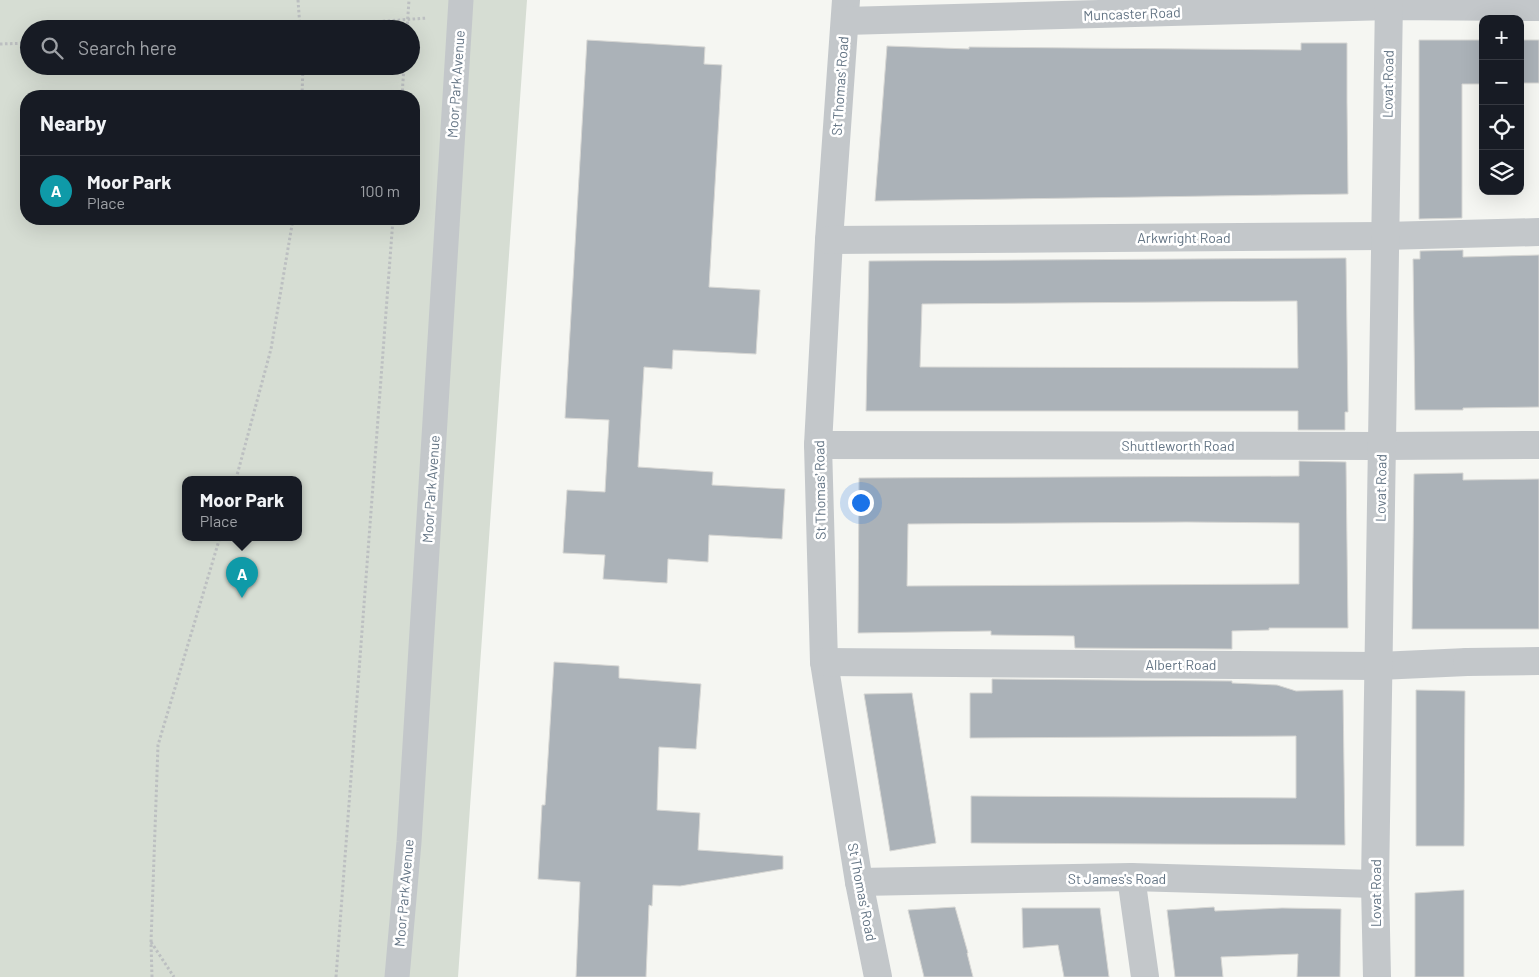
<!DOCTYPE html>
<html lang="en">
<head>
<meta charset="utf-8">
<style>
	:root { --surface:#171b24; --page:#20242c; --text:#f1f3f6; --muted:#9ea1a6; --line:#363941; --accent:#ea541d }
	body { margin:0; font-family:Barlow,sans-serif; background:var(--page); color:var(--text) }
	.controls { position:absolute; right:15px; top:15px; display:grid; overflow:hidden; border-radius:10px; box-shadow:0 5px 20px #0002 }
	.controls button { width:45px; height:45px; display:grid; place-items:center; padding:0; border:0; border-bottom:1px solid var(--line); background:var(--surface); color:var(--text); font:25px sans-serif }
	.you { position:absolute; left:860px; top:502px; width:18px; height:18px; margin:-12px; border:4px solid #fff; border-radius:50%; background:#1a73e8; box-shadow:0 0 0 8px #1a73e833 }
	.badge { display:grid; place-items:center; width:32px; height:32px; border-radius:50%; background:var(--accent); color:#fff; font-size:16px; font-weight:700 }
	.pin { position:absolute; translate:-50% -41px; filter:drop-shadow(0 1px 2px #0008) }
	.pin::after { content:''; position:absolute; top:26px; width:18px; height:15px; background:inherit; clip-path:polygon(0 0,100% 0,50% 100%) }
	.popup { position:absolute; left:182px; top:476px; width:120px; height:65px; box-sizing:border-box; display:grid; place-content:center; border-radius:10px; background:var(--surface); filter:drop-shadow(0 1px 4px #0005); font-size:16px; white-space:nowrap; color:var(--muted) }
	.popup b { font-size:19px; color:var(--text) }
	.popup::after { content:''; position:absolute; left:50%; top:100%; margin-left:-10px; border:10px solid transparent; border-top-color:var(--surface) }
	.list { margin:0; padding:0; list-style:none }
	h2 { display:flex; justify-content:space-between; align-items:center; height:65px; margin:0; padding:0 20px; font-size:21px }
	h2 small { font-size:16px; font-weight:400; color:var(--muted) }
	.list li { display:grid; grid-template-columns:32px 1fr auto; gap:15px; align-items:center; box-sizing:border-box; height:70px; padding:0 20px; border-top:1px solid var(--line) }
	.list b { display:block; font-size:19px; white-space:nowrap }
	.list p { margin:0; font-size:16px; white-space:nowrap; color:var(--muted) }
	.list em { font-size:16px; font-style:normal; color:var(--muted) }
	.icon { flex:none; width:28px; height:28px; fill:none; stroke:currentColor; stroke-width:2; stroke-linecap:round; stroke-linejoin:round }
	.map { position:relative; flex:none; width:1539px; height:977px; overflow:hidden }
	.search { position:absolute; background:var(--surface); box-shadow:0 5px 20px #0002; left:20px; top:20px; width:400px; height:55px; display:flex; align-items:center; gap:12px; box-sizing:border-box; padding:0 18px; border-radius:28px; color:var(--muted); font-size:19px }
	.panel { position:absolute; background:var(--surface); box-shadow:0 5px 20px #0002; left:20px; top:90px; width:400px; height:135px; border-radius:20px }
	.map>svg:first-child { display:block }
	.green { fill:#d6ddd3; fill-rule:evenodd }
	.building { fill:#abb2b8; stroke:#d7d7d4; fill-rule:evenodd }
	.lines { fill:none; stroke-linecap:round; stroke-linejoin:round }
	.path { stroke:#bcbfc1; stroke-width:3; stroke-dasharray:2.5 2.5; stroke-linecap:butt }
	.service { stroke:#c3c7ca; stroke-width:25 }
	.pedestrian { stroke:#c3c7ca; stroke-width:28 }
	.minor { stroke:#c3c7ca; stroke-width:28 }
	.labels { text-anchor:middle; stroke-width:5; stroke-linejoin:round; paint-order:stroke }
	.street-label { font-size:14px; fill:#637484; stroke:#fff }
</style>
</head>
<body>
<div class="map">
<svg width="1539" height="977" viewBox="0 0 1539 977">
	<rect width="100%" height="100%" fill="#f5f6f2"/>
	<path class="green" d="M0 0H527L458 977H0ZM29 29H411V66H29ZM26 96H414V219H26ZM186 479H298V537H186Z"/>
	<g class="building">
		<path d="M587 40 705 47 704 64 722 65 709 287 760 290 756 354 673 350 672 369 644 367 638 467 713 472 712 485 785 489 782 539 709 535 708 562 668 559 667 583 603 579 605 555 563 553 567 490 605 492 609 420 565 418Z"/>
		<path d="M1419 40H1483V84H1462V218L1419 219Z"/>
		<rect x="1520" y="40" width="19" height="43"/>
		<path d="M1301 43H1347V103L1348 194 875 201 887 46 969 49V47L1301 50Z"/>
		<path d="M1463 250V257L1539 255V407L1463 408V410H1415L1413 259H1420V251Z"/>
		<path d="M1346 258 1348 412H1345V430H1298V411H866L869 261ZM1297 301 1298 368 920 367 922 304Z"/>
		<path d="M1299 461 1346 462 1348 628H1269V630L1232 631V649L1075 648 1074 636 991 635V631L858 633 859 478 1299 476ZM1187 522 1299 523V584L907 586 908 524Z"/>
		<path d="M1463 473V480L1539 479V629H1412L1414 474Z"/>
		<path d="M554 662 619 666V678L701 684 696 749 659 747 657 810 700 813 698 850 783 856V869L680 886 653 885 652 906 649 905 646 977H576L580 882 538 879 542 805H545Z"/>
		<path d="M992 679 1232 681V683L1277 685 1296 691 1343 690 1345 845 971 843V796L1296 798V736L970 738V693H992Z"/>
		<path d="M1416 690 1465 691 1464 846H1416Z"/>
		<path d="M912 693 936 843 890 851 864 694Z"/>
		<path d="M1464 890V977H1415V893Z"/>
		<path d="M955 907 968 953H967L973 977H924L908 910Z"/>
		<path d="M1214 907 1215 911 1282 908 1341 909 1340 977H1297L1298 954 1221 957 1223 977H1175L1167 910Z"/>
		<path d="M1022 908H1100L1109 977H1064L1058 945 1023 948Z"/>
	</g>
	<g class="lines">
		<g class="path">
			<path d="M298 0 300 28"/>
			<path d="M278 29 427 18"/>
			<path d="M407 29 409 0"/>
			<path d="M0 44 29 43"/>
			<path d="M302 96 303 66"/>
			<path d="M402 96 404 66"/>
			<path d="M236 479 271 349 293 219"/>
			<path d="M151 942 174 977"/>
			<path d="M152 977 151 942 158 745 220 537"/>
			<path d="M336 977 393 219"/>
		</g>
		<path class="service" d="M397 977 409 842 461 0"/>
		<path class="pedestrian" d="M1379 666 1467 662"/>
		<g class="minor">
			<path d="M846 0 829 240 818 445 824 662 859 882 878 977"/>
			<path d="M845 21 1389 6 1539 7"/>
			<path d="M829 240 1384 236 1539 232"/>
			<path d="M818 445 1381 446 1539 445"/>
			<path d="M824 662 1379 666"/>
			<path d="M1467 662 1539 661"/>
			<path d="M1131 877 1145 977"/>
			<path d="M859 882 1131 877 1375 884"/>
			<path d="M1377 977 1375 884 1389 0"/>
		</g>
	</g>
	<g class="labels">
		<g class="street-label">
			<text transform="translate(1132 14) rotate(-2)" y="5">Muncaster Road</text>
			<text transform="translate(456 84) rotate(-86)" y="5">Moor Park Avenue</text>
			<text transform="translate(1388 84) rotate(-89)" y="5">Lovat Road</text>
			<text transform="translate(840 86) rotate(-86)" y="5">St Thomas' Road</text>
			<text x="1184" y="243">Arkwright Road</text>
			<text x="1178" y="451">Shuttleworth Road</text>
			<text transform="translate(1381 488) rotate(-89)" y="5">Lovat Road</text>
			<text transform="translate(431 489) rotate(-86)" y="5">Moor Park Avenue</text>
			<text transform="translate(820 490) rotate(-91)" y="5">St Thomas' Road</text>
			<text x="1181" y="670">Albert Road</text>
			<text x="1117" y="884">St James's Road</text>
			<text transform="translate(862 892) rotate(79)" y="5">St Thomas' Road</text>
			<text transform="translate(404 893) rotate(-85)" y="5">Moor Park Avenue</text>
			<text transform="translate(1376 893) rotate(-90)" y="5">Lovat Road</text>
		</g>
	</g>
</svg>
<div class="controls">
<button>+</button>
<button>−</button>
<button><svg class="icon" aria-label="locate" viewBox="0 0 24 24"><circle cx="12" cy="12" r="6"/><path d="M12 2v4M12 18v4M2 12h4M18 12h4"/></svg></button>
<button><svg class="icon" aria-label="layers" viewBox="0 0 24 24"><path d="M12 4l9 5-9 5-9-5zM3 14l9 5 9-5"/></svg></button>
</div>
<div class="you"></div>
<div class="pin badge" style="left:242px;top:598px;background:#0f9aa8">A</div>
<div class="popup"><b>Moor Park</b>Place</div>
<div class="search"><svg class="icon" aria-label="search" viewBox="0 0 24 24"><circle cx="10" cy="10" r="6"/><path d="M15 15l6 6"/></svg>Search here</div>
<section class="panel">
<h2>Nearby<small></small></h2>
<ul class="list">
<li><span class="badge" style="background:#0f9aa8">A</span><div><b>Moor Park</b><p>Place</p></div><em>100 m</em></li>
</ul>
</section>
</div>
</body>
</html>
